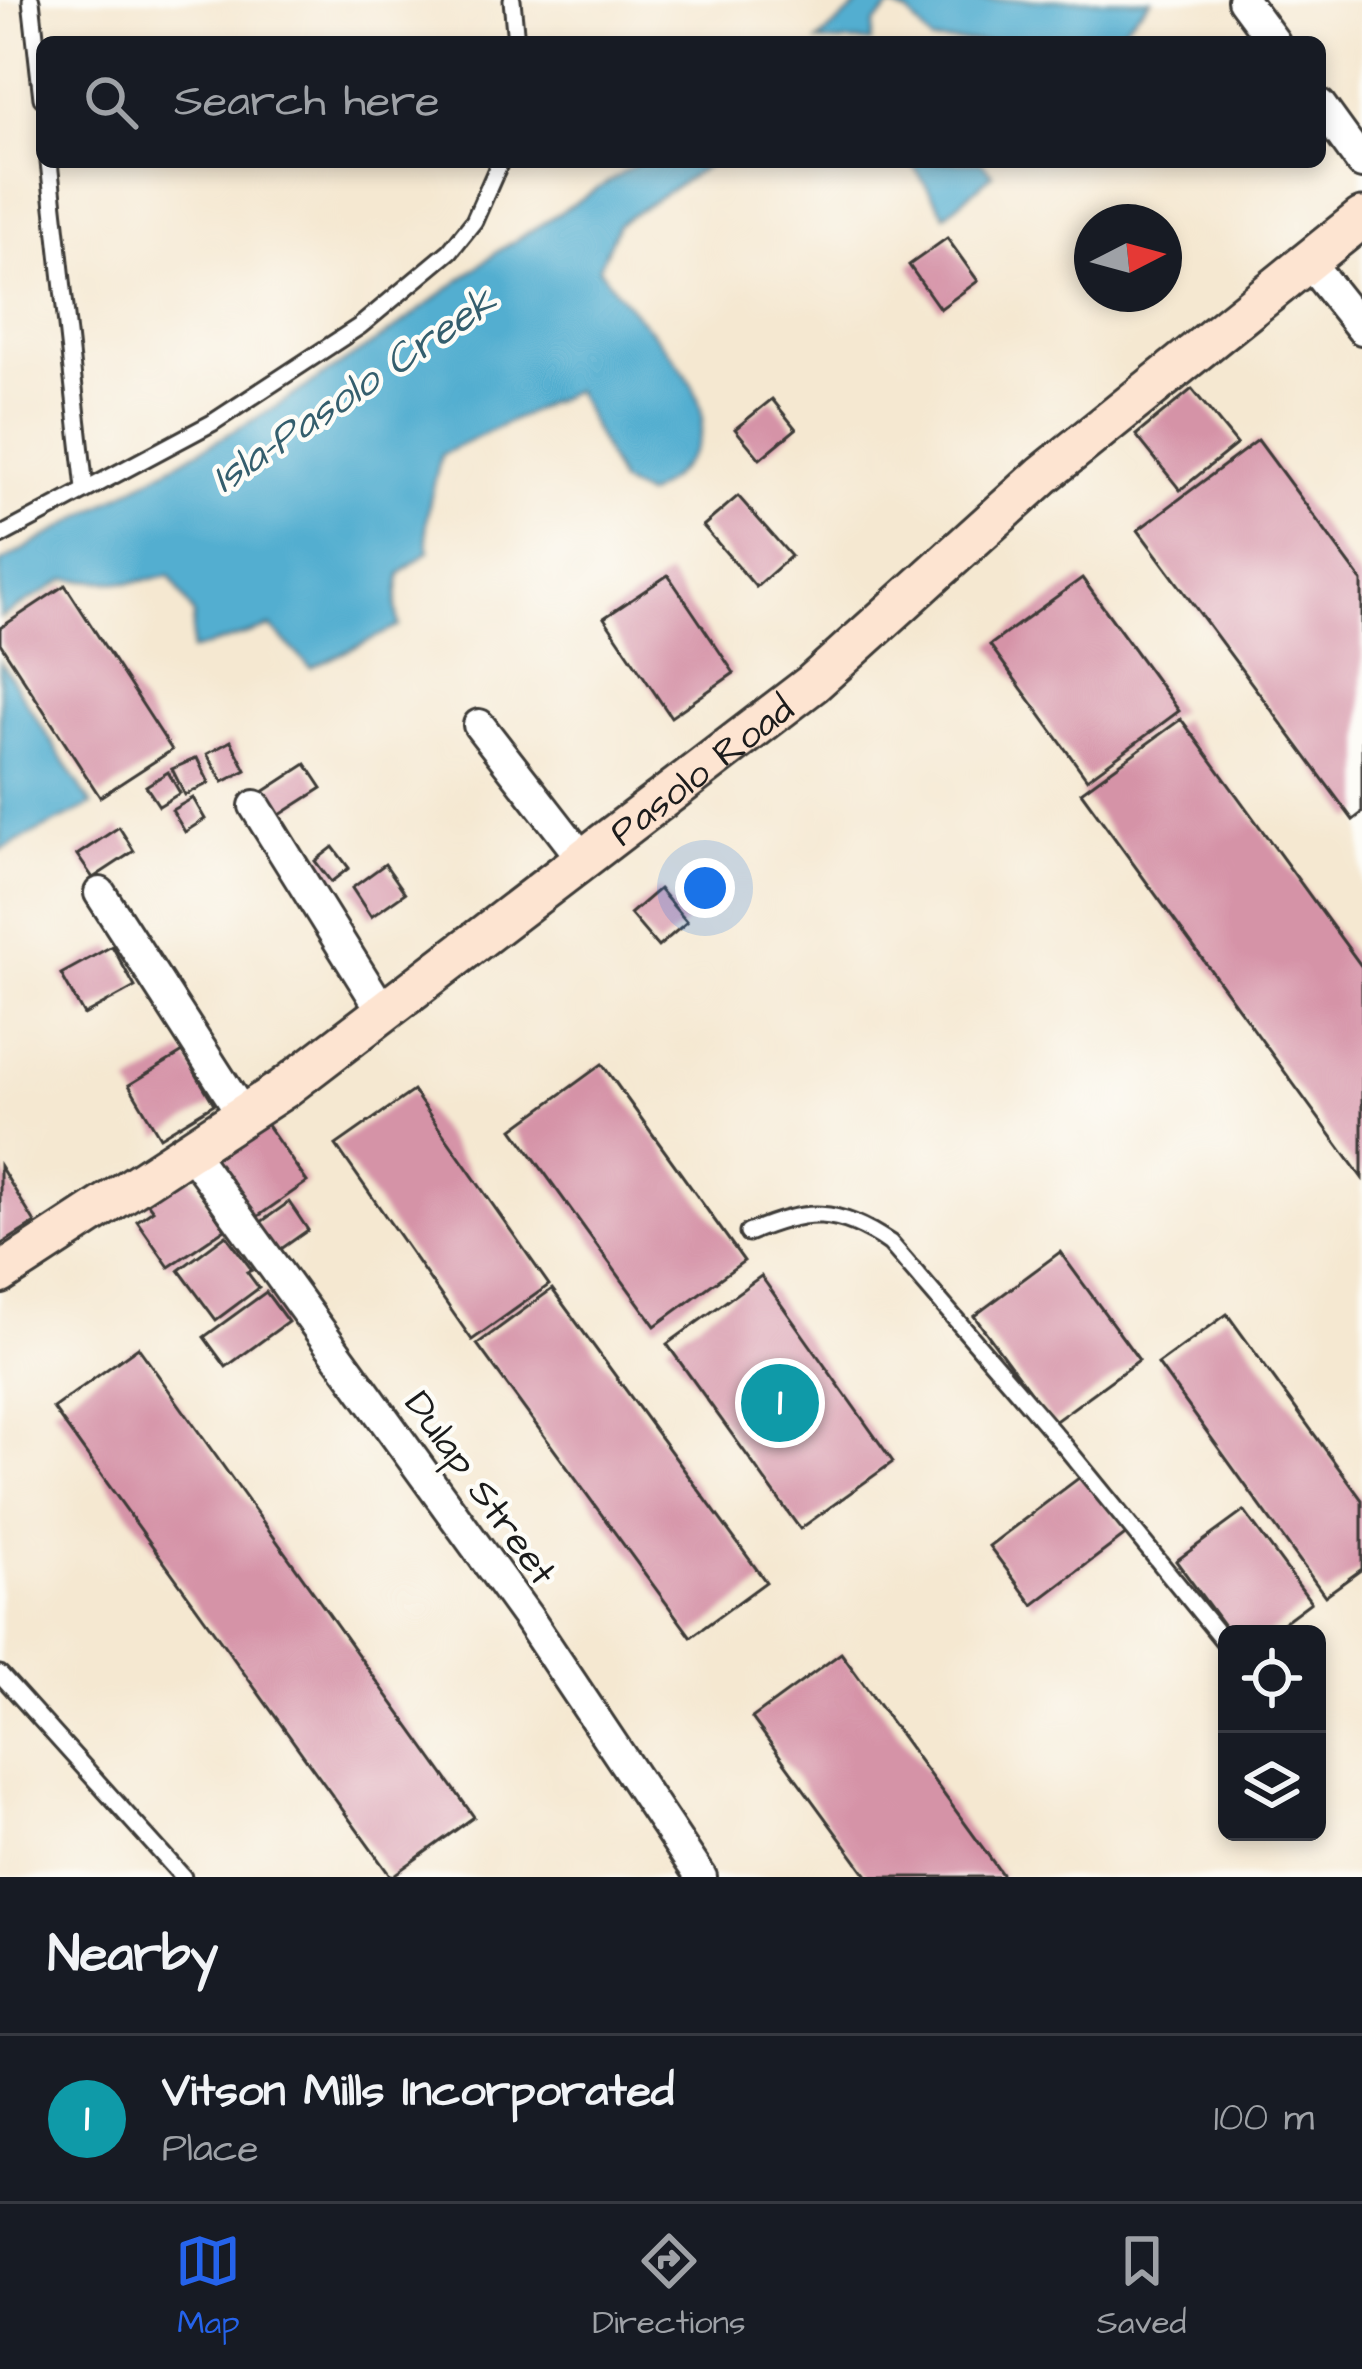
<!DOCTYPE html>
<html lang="en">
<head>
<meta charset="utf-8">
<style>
	:root { --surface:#171b24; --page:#242831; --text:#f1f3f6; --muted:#9ea1a6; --line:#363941; --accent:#2563eb }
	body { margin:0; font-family:"Architects Daughter",sans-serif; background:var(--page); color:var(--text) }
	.controls { position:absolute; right:36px; bottom:36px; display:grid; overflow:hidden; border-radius:18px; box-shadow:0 6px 18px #0003 }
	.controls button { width:108px; height:108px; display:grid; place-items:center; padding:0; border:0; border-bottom:3px solid var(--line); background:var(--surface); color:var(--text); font:60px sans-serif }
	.compass { position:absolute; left:1074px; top:204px; width:108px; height:108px; border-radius:50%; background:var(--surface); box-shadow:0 6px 18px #0003; rotate:84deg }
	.you { position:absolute; left:705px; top:888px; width:42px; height:42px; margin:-30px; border:9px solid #fff; border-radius:50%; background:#1a73e8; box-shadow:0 0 0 18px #1a73e833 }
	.badge { display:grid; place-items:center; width:78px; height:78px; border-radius:50%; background:var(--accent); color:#fff; font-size:39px; font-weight:700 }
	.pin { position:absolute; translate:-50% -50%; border:6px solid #fff; box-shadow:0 3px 12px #0006 }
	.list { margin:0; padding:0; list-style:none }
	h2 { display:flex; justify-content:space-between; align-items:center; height:156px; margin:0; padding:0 48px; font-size:51px }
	h2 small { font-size:39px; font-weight:400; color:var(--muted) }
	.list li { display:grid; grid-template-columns:78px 1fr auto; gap:36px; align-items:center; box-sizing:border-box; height:168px; padding:0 48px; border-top:3px solid var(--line) }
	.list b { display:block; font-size:45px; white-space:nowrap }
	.list p { margin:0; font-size:39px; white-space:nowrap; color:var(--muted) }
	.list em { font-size:39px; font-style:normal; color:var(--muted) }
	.icon { flex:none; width:66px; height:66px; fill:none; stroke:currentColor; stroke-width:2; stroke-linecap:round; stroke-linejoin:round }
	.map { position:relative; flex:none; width:1362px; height:1877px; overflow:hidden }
	.search { position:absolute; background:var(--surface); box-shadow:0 6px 18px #0003; left:36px; right:36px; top:36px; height:132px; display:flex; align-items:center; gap:30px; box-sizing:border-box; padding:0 42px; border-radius:18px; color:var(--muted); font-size:45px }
	.sheet { height:324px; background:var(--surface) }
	nav { display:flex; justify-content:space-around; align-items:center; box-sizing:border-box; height:168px; border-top:3px solid var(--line); background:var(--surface); font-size:33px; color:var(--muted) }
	nav a { display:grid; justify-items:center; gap:6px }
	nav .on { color:var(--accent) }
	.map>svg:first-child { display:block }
	.water { fill:#52aed0; stroke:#376576; stroke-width:3 }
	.building { fill:#d593a7 }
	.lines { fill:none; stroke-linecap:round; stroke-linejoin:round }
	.lane-casing { stroke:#3d3b37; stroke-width:21 }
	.street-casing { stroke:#3d3b37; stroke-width:36 }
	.secondary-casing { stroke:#3d3b37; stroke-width:45 }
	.lane { stroke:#fff; stroke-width:15 }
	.street { stroke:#fff; stroke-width:30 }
	.secondary { stroke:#fde4d1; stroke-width:39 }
	.labels { text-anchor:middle; stroke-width:9; stroke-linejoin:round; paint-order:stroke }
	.street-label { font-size:39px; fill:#1c1c1c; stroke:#fdfcf7 }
	.water-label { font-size:42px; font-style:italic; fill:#345e6d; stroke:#fdfcf7 }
</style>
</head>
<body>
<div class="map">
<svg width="1362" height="1877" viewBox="0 0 1362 1877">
	<rect width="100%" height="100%" fill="#fdfcf7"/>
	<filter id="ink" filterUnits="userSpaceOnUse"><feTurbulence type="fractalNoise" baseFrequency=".00833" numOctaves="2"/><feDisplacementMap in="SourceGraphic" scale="24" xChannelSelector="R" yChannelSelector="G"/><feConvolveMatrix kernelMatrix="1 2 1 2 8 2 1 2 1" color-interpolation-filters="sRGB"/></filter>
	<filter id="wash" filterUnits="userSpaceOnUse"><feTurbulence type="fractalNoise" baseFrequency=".004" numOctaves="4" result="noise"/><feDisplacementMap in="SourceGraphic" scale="48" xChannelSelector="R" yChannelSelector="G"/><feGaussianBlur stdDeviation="2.7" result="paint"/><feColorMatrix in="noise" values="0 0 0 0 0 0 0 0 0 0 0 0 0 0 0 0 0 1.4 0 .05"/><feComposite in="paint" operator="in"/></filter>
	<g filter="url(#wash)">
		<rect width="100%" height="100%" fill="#f5e8d1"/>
		<g class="water">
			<path d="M864 0H1151L1109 42H932L908 13 891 7 874 24 871 42H817Z"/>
			<path d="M640 162H713L618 224 599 268C652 347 773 415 646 496L620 483 575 390 441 455C434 488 421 519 429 551L400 574 396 606 399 626 311 668 271 627 191 651 194 615 170 576 129 583 66 579 0 618V563L271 410 395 329 497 252Z"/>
			<path d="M911 162H981L993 174 945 215Z"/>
			<path d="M0 661 92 805 0 850Z"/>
		</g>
		<g id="blocks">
			<g class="building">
				<path d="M947 238 978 281 940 309 909 265Z"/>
				<path d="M1192 389 1237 444 1180 490 1136 435Z"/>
				<path d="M772 399 796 429 760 459 735 429Z"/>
				<path d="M1258 440 1362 581V813L1353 820 1138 530Z"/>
				<path d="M738 496 791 556 756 587 703 526Z"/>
				<path d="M668 575 734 673 671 717 604 618Z"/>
				<path d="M1082 578 1179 711 1087 779 990 645Z"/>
				<path d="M65 585 172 750 100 797 0 643V628Z"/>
				<path d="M1181 719 1362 967V1178L1081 792Z"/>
				<path d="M231 741 246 770 223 782 207 754Z"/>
				<path d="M197 758 209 783 185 795 172 769Z"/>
				<path d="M306 764 322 788 272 820 257 796Z"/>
				<path d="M168 772 180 793 159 806 146 786Z"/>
				<path d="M193 798 205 819 185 832 172 810Z"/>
				<path d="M119 827 134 851 93 878 77 855Z"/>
				<path d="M333 847 349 868 331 882 315 861Z"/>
				<path d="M385 864 405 893 371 917 352 888Z"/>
				<path d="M659 889 687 922 658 947 630 914Z"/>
				<path d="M112 946 135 987 84 1015 61 974Z"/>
				<path d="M183 1052 214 1104 160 1137 129 1085Z"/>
				<path d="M602 1064 744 1261 655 1326 513 1129Z"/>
				<path d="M413 1091 549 1285 472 1340 336 1145Z"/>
				<path d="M264 1121 307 1182 250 1222 208 1161Z"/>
				<path d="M0 1166 35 1223 0 1245Z"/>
				<path d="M184 1168 225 1229 169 1267 137 1221 153 1210 143 1197Z"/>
				<path d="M289 1202 308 1230 274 1254 254 1227Z"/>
				<path d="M226 1235 252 1270 247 1272 259 1288 216 1320 179 1270Z"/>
				<path d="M1060 1252 1139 1360 1053 1423 974 1316Z"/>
				<path d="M761 1276 893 1462 800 1529 667 1344Z"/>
				<path d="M552 1289 766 1582 691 1637 477 1344Z"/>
				<path d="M266 1292 288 1322 226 1367 204 1337Z"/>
				<path d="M1227 1314 1362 1500V1569L1325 1596 1158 1364Z"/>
				<path d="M138 1347 474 1817 391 1877 53 1408Z"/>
				<path d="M1084 1474 1128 1533 1033 1605 989 1546Z"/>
				<path d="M1244 1511 1311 1602 1268 1634H1230L1176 1561Z"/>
				<path d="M841 1653 1004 1877H868L752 1718Z"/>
			</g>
		</g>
	</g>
	<g filter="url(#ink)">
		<use href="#blocks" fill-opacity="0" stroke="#3d3b37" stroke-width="3"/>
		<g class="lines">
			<defs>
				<g id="lane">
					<path d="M31 0 42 98"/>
					<path d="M512 0 516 42"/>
					<path d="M49 162 85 489"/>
					<path d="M0 536 212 423 360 326 450 251 474 221 500 162"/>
					<path d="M748 1233C806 1208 838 1207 890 1243L1063 1444 1227 1645"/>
					<path d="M0 1674 183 1877"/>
				</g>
				<g id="street">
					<path d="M1243 0 1274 42"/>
					<path d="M1320 105 1362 163"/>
					<path d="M1308 261 1362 329"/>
					<path d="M479 725 583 859"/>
					<path d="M255 806 384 1013"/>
					<path d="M100 893 243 1115"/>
					<path d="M189 1150 528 1618 701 1877"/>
				</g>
				<g id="secondary">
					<path id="s1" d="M0 1274 283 1089 812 684 1043 475 1362 218"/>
				</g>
			</defs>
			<use href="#lane" class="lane-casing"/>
			<use href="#street" class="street-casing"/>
			<use href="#secondary" class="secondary-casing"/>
			<use href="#lane" class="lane"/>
			<use href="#street" class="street"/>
			<use href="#secondary" class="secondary"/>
		</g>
	</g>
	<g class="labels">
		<g class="street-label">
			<text dy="14" stroke="none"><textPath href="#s1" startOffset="864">Pasolo Road</textPath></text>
			<text transform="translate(482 1487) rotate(54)" y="14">Dulap Street</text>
		</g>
		<g class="water-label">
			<text transform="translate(353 388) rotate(-34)" y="15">Isla-Pasolo Creek</text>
		</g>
	</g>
</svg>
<div class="controls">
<button><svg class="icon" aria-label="locate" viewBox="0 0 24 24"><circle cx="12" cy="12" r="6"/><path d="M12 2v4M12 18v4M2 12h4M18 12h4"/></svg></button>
<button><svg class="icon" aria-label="layers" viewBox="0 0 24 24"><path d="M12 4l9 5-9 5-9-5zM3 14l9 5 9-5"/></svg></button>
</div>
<svg class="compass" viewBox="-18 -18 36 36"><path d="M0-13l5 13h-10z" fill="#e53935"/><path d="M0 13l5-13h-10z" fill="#9ea1a6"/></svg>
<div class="you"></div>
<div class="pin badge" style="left:780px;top:1403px;background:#0f9aa8">1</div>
<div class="search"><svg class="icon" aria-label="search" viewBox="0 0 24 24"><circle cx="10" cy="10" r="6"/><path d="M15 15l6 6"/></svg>Search here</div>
</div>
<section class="sheet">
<h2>Nearby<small></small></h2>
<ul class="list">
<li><span class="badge" style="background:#0f9aa8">1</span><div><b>Vitson Mills Incorporated</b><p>Place</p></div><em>100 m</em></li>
</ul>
</section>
<nav>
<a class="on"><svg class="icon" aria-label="map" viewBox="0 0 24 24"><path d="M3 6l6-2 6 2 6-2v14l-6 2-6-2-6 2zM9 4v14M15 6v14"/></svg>Map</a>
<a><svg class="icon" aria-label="directions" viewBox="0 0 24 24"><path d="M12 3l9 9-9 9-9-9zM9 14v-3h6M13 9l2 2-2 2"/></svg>Directions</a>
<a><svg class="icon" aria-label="saved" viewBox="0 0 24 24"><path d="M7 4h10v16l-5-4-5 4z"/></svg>Saved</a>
</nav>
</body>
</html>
